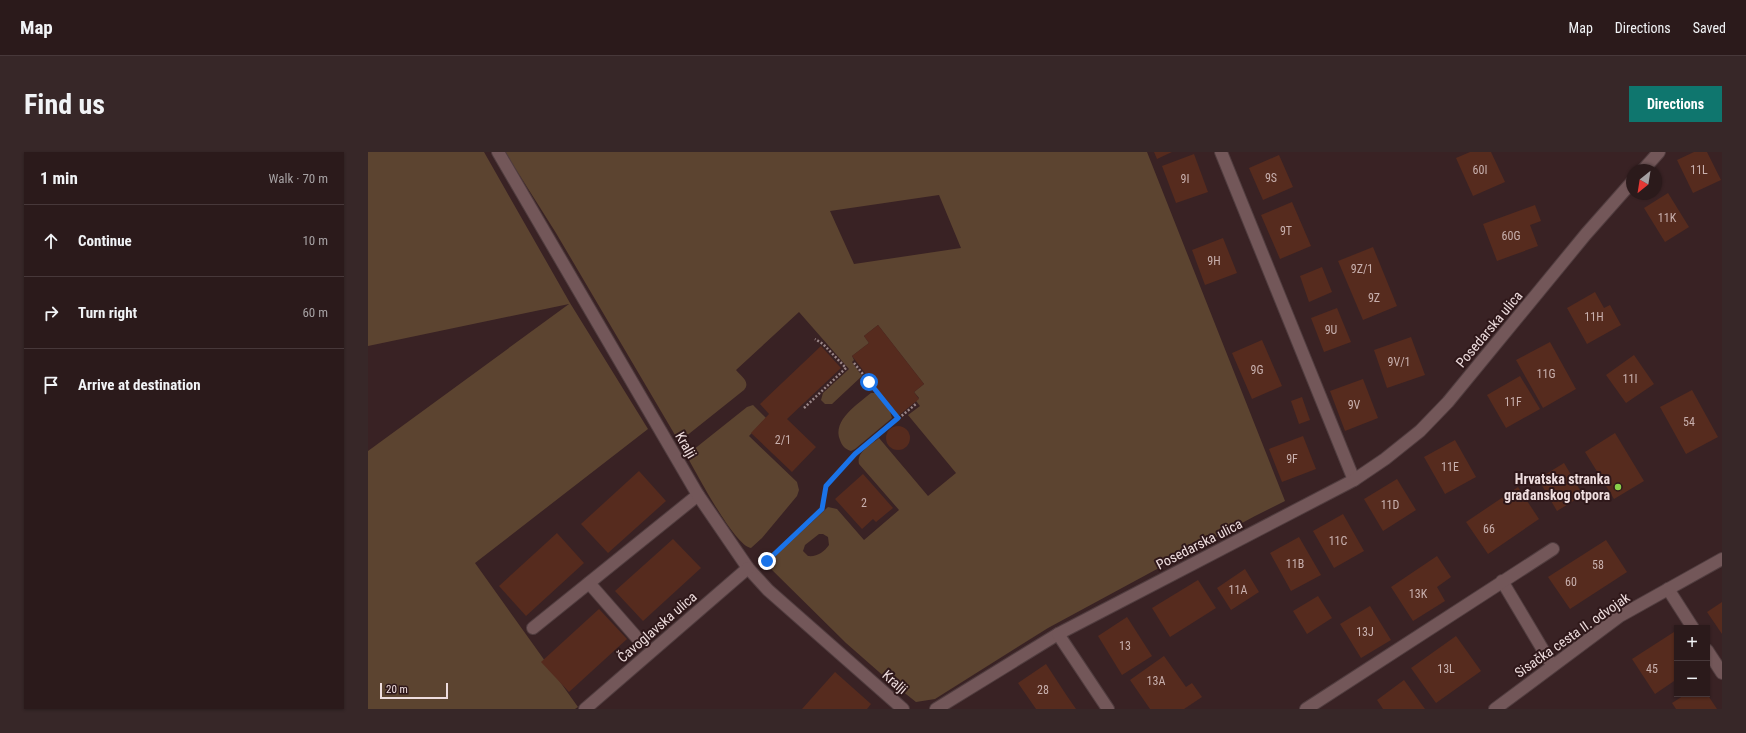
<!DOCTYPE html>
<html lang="en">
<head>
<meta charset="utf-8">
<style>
	:root { --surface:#2b1a1b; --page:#372728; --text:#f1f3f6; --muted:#a6a1a3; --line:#47383a; --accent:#0f766e }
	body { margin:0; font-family:"Roboto Condensed",sans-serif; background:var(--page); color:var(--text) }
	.controls { position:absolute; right:12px; bottom:12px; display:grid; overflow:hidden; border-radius:0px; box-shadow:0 1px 3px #0004 }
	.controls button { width:36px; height:36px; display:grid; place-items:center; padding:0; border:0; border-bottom:1px solid var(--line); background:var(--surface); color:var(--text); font:20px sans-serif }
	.compass { position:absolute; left:1258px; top:12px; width:36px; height:36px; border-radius:50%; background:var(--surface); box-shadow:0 1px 3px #0004; rotate:210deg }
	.scale { position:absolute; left:12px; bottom:10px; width:68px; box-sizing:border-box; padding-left:4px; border:2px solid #eeddde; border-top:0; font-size:11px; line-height:14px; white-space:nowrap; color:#eeddde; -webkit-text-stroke:3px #2f181a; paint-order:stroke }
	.stop { position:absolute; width:12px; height:12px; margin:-9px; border:3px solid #1a73e8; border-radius:50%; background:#fff }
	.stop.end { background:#1a73e8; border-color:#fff; box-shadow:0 1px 4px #0008 }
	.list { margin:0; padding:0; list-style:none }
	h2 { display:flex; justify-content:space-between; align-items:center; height:52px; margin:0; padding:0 16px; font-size:17px }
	h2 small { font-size:13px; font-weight:400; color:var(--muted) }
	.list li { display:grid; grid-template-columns:26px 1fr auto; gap:12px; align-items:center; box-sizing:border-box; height:72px; padding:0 16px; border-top:1px solid var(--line) }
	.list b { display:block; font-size:15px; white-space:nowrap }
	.list em { font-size:13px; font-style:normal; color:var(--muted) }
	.icon { flex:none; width:22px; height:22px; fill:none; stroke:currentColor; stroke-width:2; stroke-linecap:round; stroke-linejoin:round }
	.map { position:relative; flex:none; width:1354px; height:557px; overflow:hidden; border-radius:0px }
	header { display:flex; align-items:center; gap:24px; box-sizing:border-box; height:56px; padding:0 20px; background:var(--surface); border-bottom:1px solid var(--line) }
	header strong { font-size:19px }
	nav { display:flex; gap:22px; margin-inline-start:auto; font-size:14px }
	.intro { display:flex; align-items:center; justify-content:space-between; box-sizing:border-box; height:96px; padding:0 24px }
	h1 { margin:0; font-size:28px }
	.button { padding:10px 18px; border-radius:0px; background:var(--accent); color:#fff; font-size:14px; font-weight:700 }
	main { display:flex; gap:24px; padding:0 24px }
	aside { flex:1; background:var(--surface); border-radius:0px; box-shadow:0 1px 3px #0004 }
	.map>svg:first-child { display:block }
	.green { fill:#5c4430; fill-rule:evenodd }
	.building { fill:#562b1e }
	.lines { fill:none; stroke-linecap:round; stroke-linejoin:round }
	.lane-casing { stroke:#513d3f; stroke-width:14 }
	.street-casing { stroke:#513d3f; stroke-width:14 }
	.path { stroke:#9b8789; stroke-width:2.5; stroke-dasharray:2 2; stroke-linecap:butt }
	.lane { stroke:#735759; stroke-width:12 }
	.street { stroke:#735759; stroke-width:12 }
	.route { stroke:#1a73e8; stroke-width:5 }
	.poi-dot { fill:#88cf49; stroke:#2f181a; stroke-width:1.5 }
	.labels { text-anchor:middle; stroke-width:4; stroke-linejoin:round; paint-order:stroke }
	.number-label { font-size:12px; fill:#c8b0ae }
	.street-label { font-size:14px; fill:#eeddde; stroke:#2f181a }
	.poi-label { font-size:14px; font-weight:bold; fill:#eeddde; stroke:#2f181a; text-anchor:end }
</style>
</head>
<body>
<header>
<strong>Map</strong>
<nav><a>Map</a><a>Directions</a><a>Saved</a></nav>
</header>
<div class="intro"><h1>Find us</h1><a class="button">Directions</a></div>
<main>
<aside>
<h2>1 min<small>Walk · 70 m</small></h2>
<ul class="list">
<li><svg class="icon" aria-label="ahead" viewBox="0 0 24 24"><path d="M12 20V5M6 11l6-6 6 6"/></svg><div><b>Continue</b></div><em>10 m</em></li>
<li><svg class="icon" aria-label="right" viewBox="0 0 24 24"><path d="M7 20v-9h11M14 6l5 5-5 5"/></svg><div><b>Turn right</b></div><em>60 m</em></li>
<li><svg class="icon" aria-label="arrive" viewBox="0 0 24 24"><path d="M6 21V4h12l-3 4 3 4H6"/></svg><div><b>Arrive at destination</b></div></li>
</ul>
</aside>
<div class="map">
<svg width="1354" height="557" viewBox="0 0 1354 557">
	<rect width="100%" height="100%" fill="#392224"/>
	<g class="green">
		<path d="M0 0H116L202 151 280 277 107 411 210 555 207 557H0V299L201 152 0 194Z"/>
		<path d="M137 0H779L917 349 887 364 680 476 567 547 548 550 519 527 478 491 400 414 401 410 460 355 469 357 496 388 531 358 491 312C488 300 503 293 511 286L560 344 588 321 540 263 552 254 548 249 551 246 546 240 556 232 510 173 496 184 501 191 484 204 486 208 484 210 494 224 464 252H457L453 248 455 241 481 217 431 160 368 218C373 224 383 230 376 238L317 285 307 283 188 81ZM571 43 593 96 486 112 462 59ZM451 382H455L460 385 461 393C456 400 449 405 440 404L435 399 437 393Z"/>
		<path d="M503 241H510L521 256 524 266 487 297 483 299C477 297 474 294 472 288 464 268 490 252 503 241Z"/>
		<path d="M385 253 398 266 381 284 429 330 431 338 429 344 394 386 383 396C367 394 330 324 321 308L323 296 325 298 379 255Z"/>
	</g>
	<g class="building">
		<path d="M786 0H804L789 7Z"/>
		<path d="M1102 0H1123L1137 30 1105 44 1088 6Z"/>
		<path d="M1326 0H1339L1353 28 1325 41 1309 8Z"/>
		<path d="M826 2 840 40 808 51 794 14Z"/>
		<path d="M911 3 925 35 895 48 881 16Z"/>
		<path d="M1300 41 1321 75 1297 90 1276 56Z"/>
		<path d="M924 50 943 94 912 107 893 63Z"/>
		<path d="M1167 53 1173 69 1162 73 1170 94 1129 109 1115 72Z"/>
		<path d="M855 86 869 121 837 133 824 98Z"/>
		<path d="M1005 95 1029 154 995 168 970 109Z"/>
		<path d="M954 115 964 140 941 150 932 124Z"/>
		<path d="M1227 140 1236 156 1242 153 1253 173 1219 192 1199 156Z"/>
		<path d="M969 156 983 190 956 200 943 166Z"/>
		<path d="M510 173 556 232 546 240 551 247 530 264 484 204 501 191 496 184Z"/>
		<path d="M1043 185 1057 223 1019 236 1006 198Z"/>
		<path d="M894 188 914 234 884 247 864 201Z"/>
		<path d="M1182 190 1208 237 1175 256 1148 208Z"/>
		<path d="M453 194 473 216 419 267 448 295 424 320 383 281 401 262 392 252Z"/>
		<path d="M1266 203 1286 232 1258 251 1238 223Z"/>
		<path d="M1152 224 1172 257 1138 276 1119 243Z"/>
		<path d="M995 227 1010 266 977 279 962 239Z"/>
		<path d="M1324 238 1350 285 1318 302 1292 255Z"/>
		<path d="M934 245 942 268 931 272 923 249Z"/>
		<circle cx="530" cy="286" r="12"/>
		<path d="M1247 281 1276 329 1246 347 1217 300Z"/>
		<path d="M935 284 948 317 914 330 901 297Z"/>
		<path d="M1087 288 1108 325 1077 342 1056 305Z"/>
		<path d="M1196 311 1215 343 1189 359 1170 327Z"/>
		<path d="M271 319 298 349 240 401 213 372Z"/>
		<path d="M495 322 525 356 508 370 505 367 494 377 467 347Z"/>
		<path d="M1029 327 1048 358 1015 379 996 347Z"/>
		<path d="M1150 335 1171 367 1120 402 1098 370Z"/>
		<path d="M975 362 996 399 966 416 945 379Z"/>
		<path d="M189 381 216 411 158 464 131 434Z"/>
		<path d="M931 385 953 423 923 439 902 401Z"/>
		<path d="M305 387 333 416 275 469 247 439Z"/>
		<path d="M1238 388 1259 420 1202 457 1180 425Z"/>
		<path d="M1069 404 1083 425 1069 435 1077 449 1045 469 1023 435Z"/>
		<path d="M877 417 891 440 863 458 849 436Z"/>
		<path d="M830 428 848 456 802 485 784 456Z"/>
		<path d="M950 444 964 466 939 482 925 459Z"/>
		<path d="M1354 450V482L1339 460Z"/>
		<path d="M1002 454 1023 488 993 506 972 472Z"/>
		<path d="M231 457 259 487 201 540 173 510Z"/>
		<path d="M759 465 784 504 754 523 730 484Z"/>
		<path d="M1306 480 1309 485V527L1287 542 1264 507Z"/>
		<path d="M1088 484 1113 519 1068 551 1043 516Z"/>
		<path d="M796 504 818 535 824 531 834 545 816 557H782L762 528Z"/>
		<path d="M678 512 699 544 708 557H668L650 531Z"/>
		<path d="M467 520 503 552 499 557H434Z"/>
		<path d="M1036 528 1057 557H1015L1009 548Z"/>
		<path d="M1318 542H1339L1349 557H1308L1304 551Z"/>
	</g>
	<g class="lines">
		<defs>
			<g id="lane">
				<path d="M221 431 270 487"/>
				<path d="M165 476 330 343"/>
			</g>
			<g id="street">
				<path d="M130 0 330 343 380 416 400 438 535 557"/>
				<path d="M853 0 986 328"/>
				<path d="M1275 18 1291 0"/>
				<path d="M1134 429 1184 513"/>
				<path d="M1300 437 1325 476"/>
				<path d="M1339 498 1354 521"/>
				<path d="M217 557 380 416"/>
				<path d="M568 557 690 482"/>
				<path d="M740 557 690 482 986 328 1017 307 1052 279 1080 250 1218 82 1264 30"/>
				<path d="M938 557 1185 397"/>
				<path d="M1127 557 1252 464 1354 407"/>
			</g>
		</defs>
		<use href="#lane" class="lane-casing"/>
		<use href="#street" class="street-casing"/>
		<g class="path">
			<path d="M486 211 530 266"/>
			<path d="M436 256 478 216 455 192 447 187"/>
			<path d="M398 410 454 357 458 334 487 302 548 252"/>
		</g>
		<use href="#lane" class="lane"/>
		<use href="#street" class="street"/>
	</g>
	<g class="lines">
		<path class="route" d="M399 409 454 357 458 334 487 302 530 266 501 230"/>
	</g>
	<circle class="poi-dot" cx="1250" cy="335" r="4"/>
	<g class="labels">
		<g class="number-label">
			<text x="1112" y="22">60I</text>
			<text x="1331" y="22">11L</text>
			<text x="903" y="30">9S</text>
			<text x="817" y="31">9I</text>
			<text x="1299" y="70">11K</text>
			<text x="918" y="83">9T</text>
			<text x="1143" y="88">60G</text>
			<text x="846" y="113">9H</text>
			<text x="994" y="121">9Z/1</text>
			<text x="1006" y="150">9Z</text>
			<text x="1226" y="169">11H</text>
			<text x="963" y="182">9U</text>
			<text x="1031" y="214">9V/1</text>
			<text x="889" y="222">9G</text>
			<text x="1178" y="226">11G</text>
			<text x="1262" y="231">11I</text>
			<text x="1145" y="254">11F</text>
			<text x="986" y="257">9V</text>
			<text x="1321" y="274">54</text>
			<text x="415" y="292">2/1</text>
			<text x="924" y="311">9F</text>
			<text x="1082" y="319">11E</text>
			<text x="496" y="355">2</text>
			<text x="1022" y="357">11D</text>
			<text x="1121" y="381">66</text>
			<text x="970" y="393">11C</text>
			<text x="927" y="416">11B</text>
			<text x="1230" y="417">58</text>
			<text x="1203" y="434">60</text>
			<text x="870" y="442">11A</text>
			<text x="1050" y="446">13K</text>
			<text x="997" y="484">13J</text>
			<text x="757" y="498">13</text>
			<text x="1078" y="521">13L</text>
			<text x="1284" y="521">45</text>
			<text x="788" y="533">13A</text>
			<text x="675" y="542">28</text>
		</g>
		<g class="street-label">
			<text transform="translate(1121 177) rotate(-50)" y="5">Posedarska ulica</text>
			<text transform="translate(318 293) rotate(60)" y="5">Kralji</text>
			<text transform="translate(831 392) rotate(-27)" y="5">Posedarska ulica</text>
			<text transform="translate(289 475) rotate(-41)" y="5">Čavoglavska ulica</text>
			<text transform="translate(1204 483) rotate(-35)" y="5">Sisačka cesta II. odvojak</text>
			<text transform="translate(527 530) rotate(41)" y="5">Kralji</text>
		</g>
		<g class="poi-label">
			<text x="1242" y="332">Hrvatska stranka<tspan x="1242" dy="16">građanskog otpora</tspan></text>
		</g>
	</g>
</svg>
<div class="controls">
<button>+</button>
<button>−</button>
</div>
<svg class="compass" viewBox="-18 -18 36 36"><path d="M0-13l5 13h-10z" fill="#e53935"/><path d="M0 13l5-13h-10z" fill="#a6a1a3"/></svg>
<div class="scale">20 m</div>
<div class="stop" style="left:501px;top:230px"></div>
<div class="stop end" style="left:399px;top:409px"></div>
</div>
</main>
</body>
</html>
